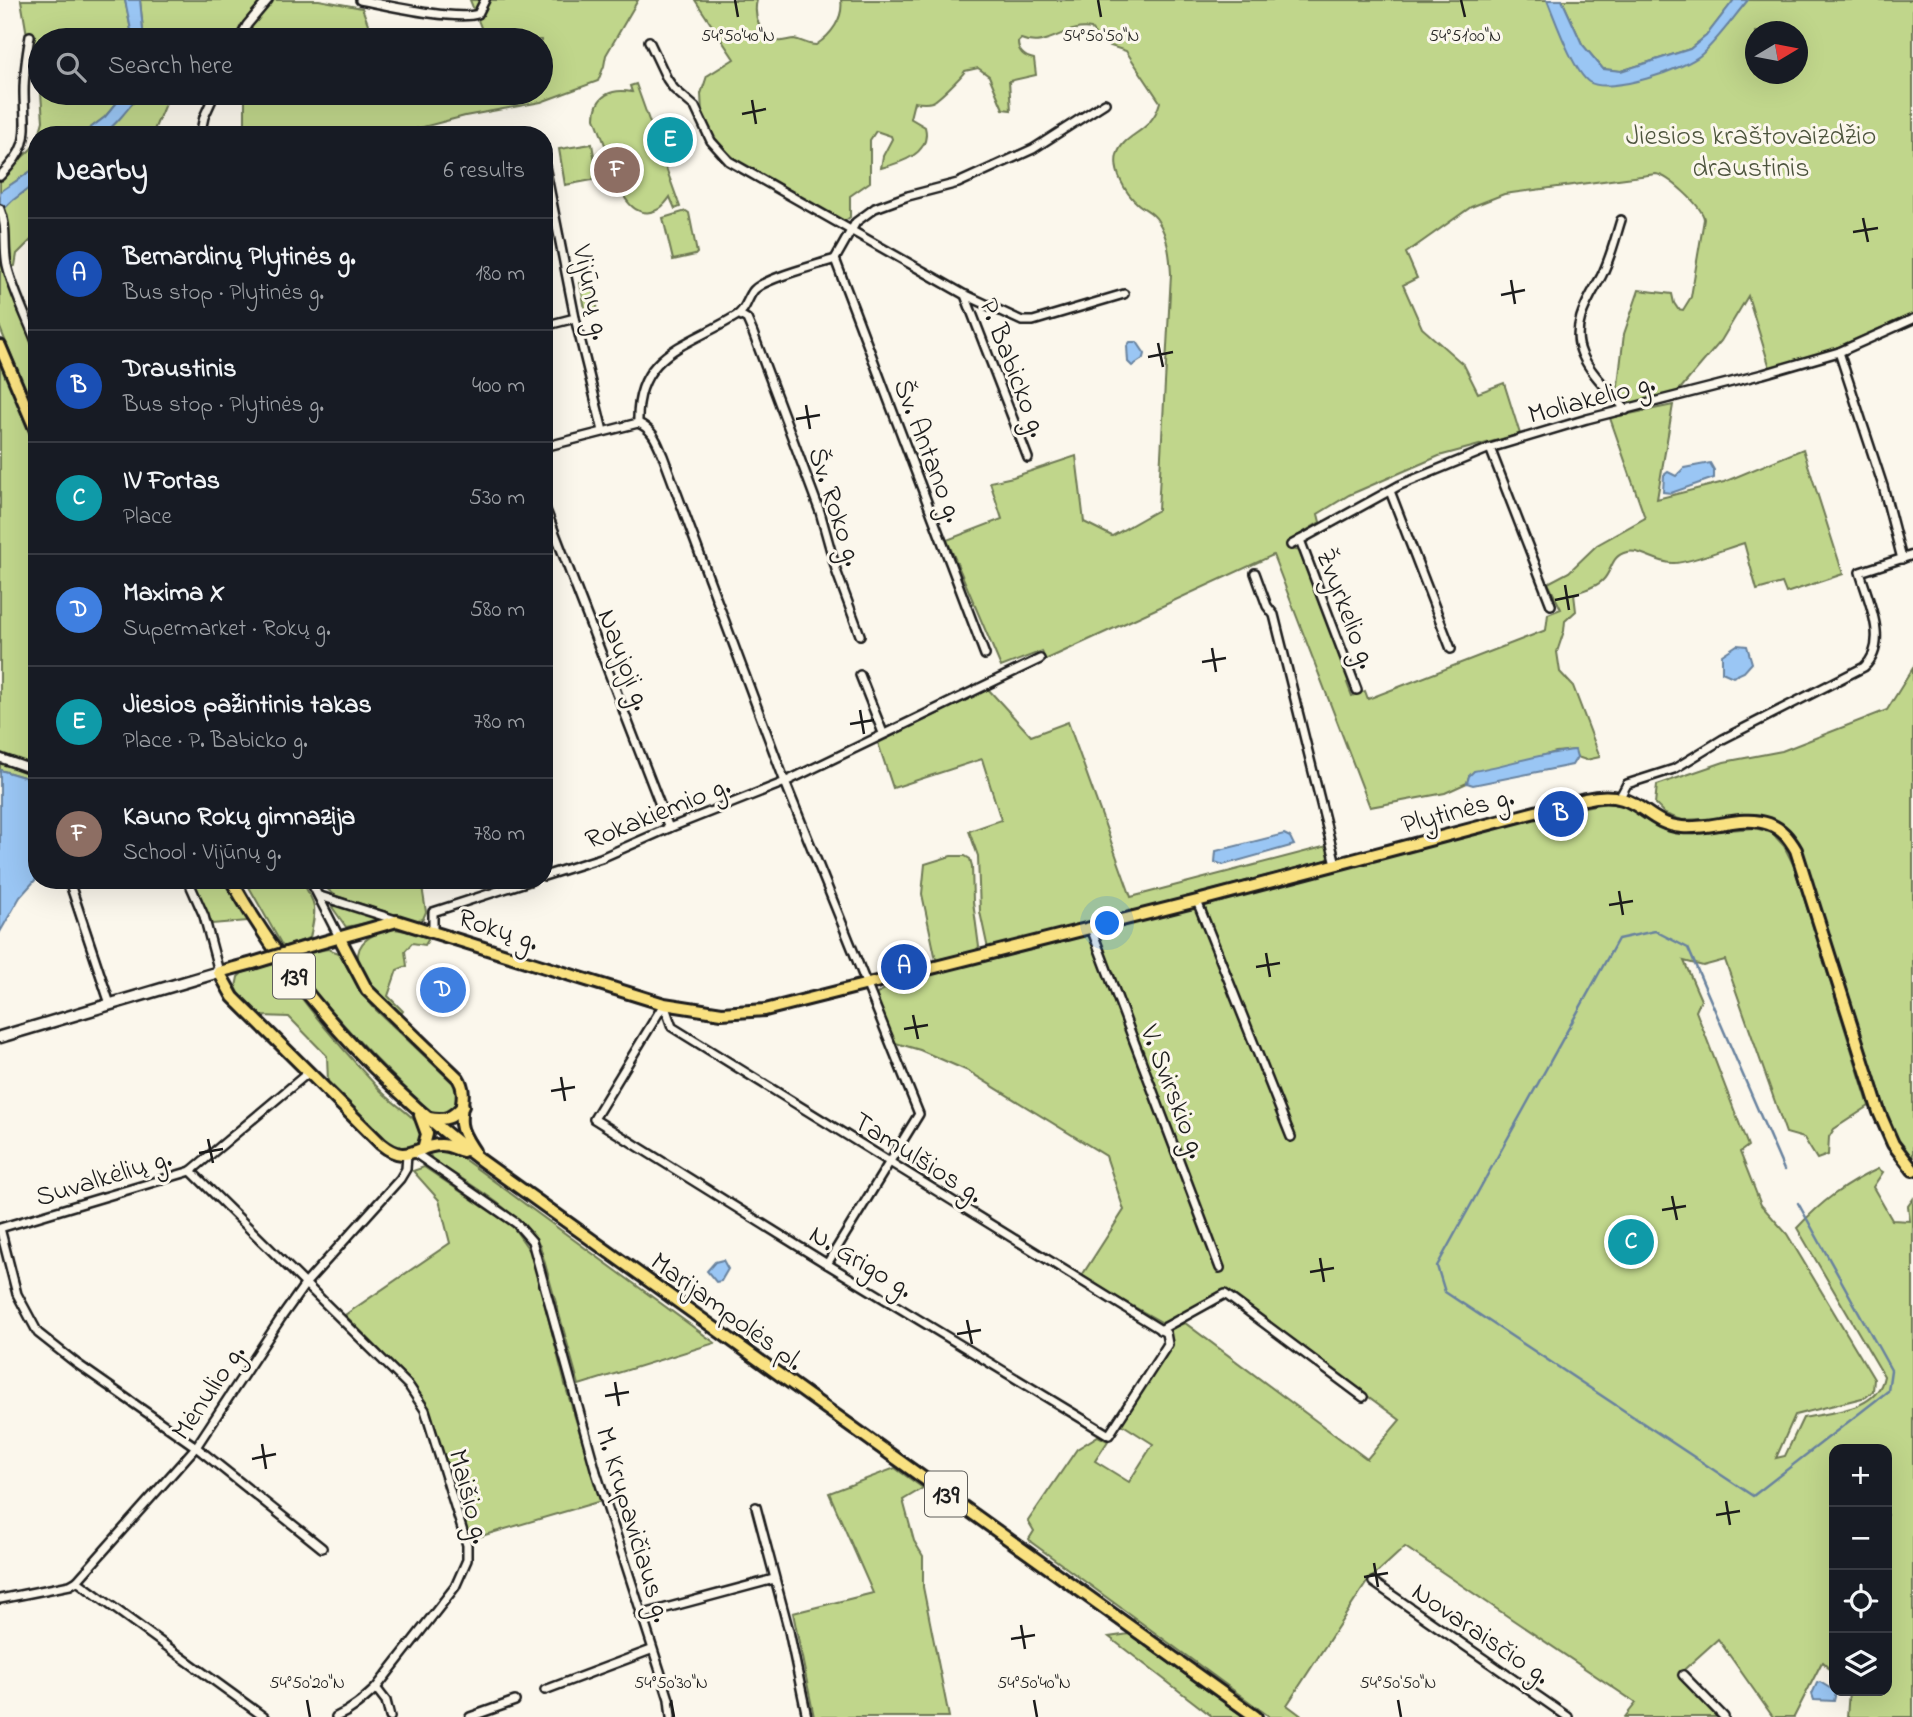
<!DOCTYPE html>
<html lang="en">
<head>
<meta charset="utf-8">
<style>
	:root { --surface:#171b24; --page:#20242c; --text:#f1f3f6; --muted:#9ea1a6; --line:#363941; --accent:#1f6fb2 }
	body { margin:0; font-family:"Indie Flower",sans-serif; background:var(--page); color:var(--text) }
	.controls { position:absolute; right:21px; bottom:21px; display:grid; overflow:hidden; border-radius:14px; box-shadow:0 7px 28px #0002 }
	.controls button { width:63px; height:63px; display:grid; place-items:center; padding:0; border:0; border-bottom:2px solid var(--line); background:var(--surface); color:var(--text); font:35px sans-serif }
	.compass { position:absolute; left:1745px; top:21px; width:63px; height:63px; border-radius:50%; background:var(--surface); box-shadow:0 7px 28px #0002; rotate:80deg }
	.you { position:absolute; left:1108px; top:924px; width:24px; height:24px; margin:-18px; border:5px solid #fff; border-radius:50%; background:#1a73e8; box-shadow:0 0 0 10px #1a73e833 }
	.badge { display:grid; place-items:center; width:46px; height:46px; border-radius:50%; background:var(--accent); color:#fff; font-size:23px; font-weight:700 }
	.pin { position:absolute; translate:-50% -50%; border:4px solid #fff; box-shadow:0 2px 7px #0006 }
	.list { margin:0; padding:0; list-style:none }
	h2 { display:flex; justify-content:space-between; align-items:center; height:91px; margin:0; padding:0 28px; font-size:30px }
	h2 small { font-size:23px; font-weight:400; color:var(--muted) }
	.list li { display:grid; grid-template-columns:46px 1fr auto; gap:21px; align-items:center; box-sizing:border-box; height:112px; padding:0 28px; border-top:2px solid var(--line) }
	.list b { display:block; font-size:26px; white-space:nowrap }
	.list p { margin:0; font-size:23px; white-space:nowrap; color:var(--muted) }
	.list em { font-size:23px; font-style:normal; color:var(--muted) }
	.icon { flex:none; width:38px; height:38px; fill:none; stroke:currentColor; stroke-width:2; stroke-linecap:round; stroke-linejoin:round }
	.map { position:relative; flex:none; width:1913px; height:1717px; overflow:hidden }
	.search { position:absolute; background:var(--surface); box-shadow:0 7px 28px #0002; left:28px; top:28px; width:525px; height:77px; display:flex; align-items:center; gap:18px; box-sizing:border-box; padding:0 24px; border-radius:38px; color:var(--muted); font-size:26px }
	.panel { position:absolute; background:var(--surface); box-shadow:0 7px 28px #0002; left:28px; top:126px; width:525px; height:763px; border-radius:28px }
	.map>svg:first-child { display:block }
	.green { fill:#c0d68b; stroke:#6e7954; stroke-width:2; fill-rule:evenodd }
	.water { fill:#9ac6f4; stroke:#68829e; stroke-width:2 }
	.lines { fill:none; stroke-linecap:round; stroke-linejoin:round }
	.stream { stroke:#68829e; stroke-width:2.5 }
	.street-casing { stroke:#1c1c1c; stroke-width:12 }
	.secondary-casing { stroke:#1c1c1c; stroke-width:15 }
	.primary-casing { stroke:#1c1c1c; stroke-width:16 }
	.street { stroke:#fbf7ec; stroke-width:7 }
	.secondary { stroke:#fbf7ec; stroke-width:10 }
	.primary { stroke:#f9e181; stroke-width:10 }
	.primary-bridge-casing { stroke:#1c1c1c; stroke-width:16; stroke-linecap:butt }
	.primary-bridge { stroke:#f9e181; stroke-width:10 }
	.ticks { fill:none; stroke:#1c1c1c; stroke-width:2.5 }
	.labels { text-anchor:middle; stroke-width:6; stroke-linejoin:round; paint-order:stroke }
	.shield { fill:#fbf7ec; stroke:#5f5e5a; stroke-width:2 }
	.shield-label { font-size:26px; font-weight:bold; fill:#1c1c1c }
	.park-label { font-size:28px; fill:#4d543d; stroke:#fbf7ec }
	.street-label { font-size:28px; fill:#1c1c1c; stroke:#fbf7ec }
	.ticks-label { font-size:18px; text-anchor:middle; fill:#1c1c1c; stroke:#fbf7ec; stroke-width:6; stroke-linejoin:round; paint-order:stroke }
</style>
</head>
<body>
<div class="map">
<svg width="1913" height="1717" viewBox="0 0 1913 1717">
	<rect width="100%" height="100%" fill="#fbf7ec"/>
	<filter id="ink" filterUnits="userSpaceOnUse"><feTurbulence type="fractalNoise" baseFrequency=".0143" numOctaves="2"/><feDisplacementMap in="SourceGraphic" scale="14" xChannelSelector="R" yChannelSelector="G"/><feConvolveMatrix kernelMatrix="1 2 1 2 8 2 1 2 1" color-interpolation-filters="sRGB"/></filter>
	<g filter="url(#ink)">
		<g class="green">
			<path d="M21 0H125L133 40H40V91L30 53Z"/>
			<path d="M140 0H319L362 8 374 40H144Z"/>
			<path d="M470 0H638L606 55 604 66 598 81 541 102 465 116 393 135H245V93H541V40H486Z"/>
			<path d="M695 0H757C753 16 760 37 778 41 784 42 789 39 794 39 802 40 807 45 816 45 831 35 844 18 841 0H1552L1597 78 1690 57 1737 0H1913V314L1836 348 1770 368 1748 296 1721 341 1675 395 1649 402 1635 403 1625 401 1617 393 1624 334 1639 290 1672 294 1674 303 1678 309 1683 310 1691 297 1704 219C1702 206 1669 176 1656 174L1504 194 1471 207 1406 253 1417 278 1403 285 1422 328 1464 365 1478 393 1504 383 1520 434 1439 456 1349 495 1318 514 1320 522 1288 542 1291 549 1301 551 1351 681 1347 683 1352 696 1365 691 1368 699 1546 630 1548 614 1561 609 1548 583 1569 572 1597 545 1645 518 1610 418 1673 405 1657 499 1724 482 1803 449 1843 574 1786 593 1782 583 1757 590 1744 543C1727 548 1689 563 1674 563 1658 564 1642 549 1627 552 1610 556 1613 570 1603 580 1597 587 1583 590 1574 594L1576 611 1565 621 1564 631 1557 652 1560 672 1573 686 1600 757 1586 760 1577 757 1574 750 1556 752 1469 776 1467 783 1445 793 1370 807 1273 555 1045 660 1042 651 1001 667 947 540 1002 519 990 482 1013 477 1076 456 1084 522 1112 536 1158 510 1171 274C1170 256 1168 237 1158 221 1153 212 1145 210 1138 204 1125 193 1113 171 1117 155 1124 132 1151 135 1160 102L1126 51 1101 43 1091 29C1065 24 1047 50 1021 39L1018 42C1018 52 1024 57 1034 59L1036 75 1009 81 1011 110 1003 109 989 76 978 68 965 71C962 76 937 101 932 102 926 104 920 103 914 102L910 118 925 127C932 154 900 163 881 168L883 156 892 139 891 136 876 131 870 140V182L850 196V217L844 222 736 160 715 140 702 113 701 94 707 76 734 59ZM1756 32H1798V74H1756Z"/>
			<path d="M1562 0H1734L1706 36 1690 49 1621 71 1603 69 1582 44Z"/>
			<path d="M636 84 680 207 675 209 670 197C657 217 638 218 625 198L595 118C595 95 612 88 632 92L630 86Z"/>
			<path d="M41 93H125L105 117 81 135H39L43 121Z"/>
			<path d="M138 93H173L167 99 152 135H102L135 101Z"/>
			<path d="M37 139V167L0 192V178L31 149Z"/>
			<path d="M592 144 598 179 565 185 559 149Z"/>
			<path d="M37 182V234L17 254 15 266 10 267 9 230 1 231 0 236V213L11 201Z"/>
			<path d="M686 211 689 213 697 253 695 255 673 260 663 218Z"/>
			<path d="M0 246 4 265 37 355V417L0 328Z"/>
			<path d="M592 281 598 311 586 314 580 283Z"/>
			<path d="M0 360 37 448V781L0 770Z"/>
			<path d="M1913 668V1163L1894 1136 1803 853 1790 834 1744 817 1682 820 1665 814 1655 804 1657 785 1724 762 1782 751 1887 710Z"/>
			<path d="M988 689 1031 736 1068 722 1131 897 1327 846 1329 857 1327 860 988 949 980 912 978 856 969 831 1001 820 982 759 893 788 878 743Z"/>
			<path d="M1606 803 1632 807 1670 829 1688 833 1755 828 1772 833 1784 846 1794 866 1869 1106 1834 1129 1829 1137 1828 1155 1817 1159 1804 1138 1786 1133 1725 960 1703 966 1684 961 1701 1000 1696 1011 1748 1146 1740 1152 1761 1205 1787 1234 1874 1379 1873 1391 1866 1397 1795 1415 1776 1458 1785 1456 1803 1418C1833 1412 1878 1410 1884 1376L1797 1228C1822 1201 1845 1184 1878 1169L1883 1172 1873 1187 1892 1220 1910 1221 1908 1206 1913 1199V1717H1847L1849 1691H1887V1449H1834V1673L1822 1662 1794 1717H1773L1718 1639 1678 1675 1721 1717H1625L1636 1703 1405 1547 1367 1582 1287 1705 1303 1717H1270L1031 1542 1029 1539 1034 1531 1028 1521 1077 1449 1098 1436 1108 1441 1095 1461 1129 1482 1153 1444 1120 1423 1172 1345 1169 1329 1185 1323 1367 1459 1400 1420 1228 1293 1165 1324 1081 1277 1124 1210 1106 1156 968 1071 920 1050 892 1042 875 997C882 985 901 988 913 979L1541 815Z"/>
			<path d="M951 856H965L970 859 972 866 973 902 979 947 975 951 936 960 922 894 925 864Z"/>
			<path d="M192 880H225L249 921 212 924Z"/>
			<path d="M245 880H301C318 907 316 907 310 938L283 947Z"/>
			<path d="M316 880H421L426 912 423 919 414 921 336 896Z"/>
			<path d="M336 905 375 917 376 921 346 927 332 907Z"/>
			<path d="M394 929 424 934 428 940 425 945 412 943 405 951 407 966 397 970 388 996 403 1011 400 1015C366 991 328 940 394 929Z"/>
			<path d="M328 949 339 953 362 993 374 1008 455 1085C461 1097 458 1106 449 1115H435L430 1111C380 1065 334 1018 292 963L312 952Z"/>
			<path d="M276 963C307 1009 342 1049 380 1090 394 1105 413 1114 423 1131 411 1185 344 1100 331 1086L328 1082 327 1056 289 1017 261 1016 242 999 236 987 238 977 242 973Z"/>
			<path d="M436 1149 454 1152 715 1343 579 1385 540 1246C517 1209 468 1184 432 1159L429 1153Z"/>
			<path d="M424 1167 513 1227 532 1254 566 1388 601 1501 478 1537 471 1545 426 1402 414 1385 345 1315 450 1243 439 1200 413 1171Z"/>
			<path d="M895 1468 923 1488 903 1500 914 1541 923 1556V1587L949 1717H814L793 1613 873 1593 829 1493Z"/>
			<path d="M1129 1634 1244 1717H1213L1109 1637Z"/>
		</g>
		<g class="water">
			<path d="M125 0H140L144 40H133Z"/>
			<path d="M1547 0H1562L1582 44 1603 69 1621 71 1690 49 1706 36 1734 0H1748C1733 18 1719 38 1702 54 1686 69 1609 95 1589 82 1573 71 1555 19 1547 0Z"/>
			<path d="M125 93H138C134 103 110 133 99 135 94 136 87 135 81 135L105 117Z"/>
			<path d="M37 167V182L12 201 0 213V192Z"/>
			<path d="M1130 342H1137L1145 354 1144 358 1132 366 1128 362 1127 346Z"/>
			<path d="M1710 463 1714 470V478L1671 493 1663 492 1664 475 1668 472 1676 476 1684 468Z"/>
			<path d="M1737 645 1747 646 1752 663 1744 672 1733 677 1722 672V655Z"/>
			<path d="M1575 750 1577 757 1572 765 1473 785 1467 783 1469 776 1474 771C1506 765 1543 753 1575 750Z"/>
			<path d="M0 770 37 781V878L20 897 0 932Z"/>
			<path d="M1284 834 1290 837 1294 845 1223 865 1215 862 1216 851Z"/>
			<path d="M723 1260 728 1269 721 1281 716 1282 707 1271 715 1262Z"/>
			<path d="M1820 1682 1836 1692 1834 1701 1814 1700 1812 1694 1817 1683Z"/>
		</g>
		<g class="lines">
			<path class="stream" d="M1784 1170 1688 948 1655 931 1618 939 1437 1266 1445 1292 1753 1496 1888 1391 1891 1370 1798 1203"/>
			<defs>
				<g id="street">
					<path d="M360 0C386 5 454 21 478 14L485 0"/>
					<path d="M239 40 247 25 268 0"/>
					<path d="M649 41 667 79 674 89 695 107 711 141 729 161 965 295 1028 458"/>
					<path d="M200 135 204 117 215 93"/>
					<path d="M544 161 575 318 603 431"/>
					<path d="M0 176C33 144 24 131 24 91 24 72 27 54 30 36"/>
					<path d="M0 209C8 228 3 245 7 265 13 291 27 318 37 344"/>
					<path d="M1621 220C1615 239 1610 260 1601 277 1588 300 1570 326 1582 354 1591 375 1612 393 1626 410"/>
					<path d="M835 259 985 655"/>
					<path d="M966 295 1022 321H1033L1124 294"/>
					<path d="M740 315 747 319 753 333 820 512 837 573 860 635"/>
					<path d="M544 326 575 318"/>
					<path d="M1839 352 1883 486 1902 559"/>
					<path d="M638 423C653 429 657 442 663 456L785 782 919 1114 827 1264"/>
					<path d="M638 423C636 352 688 346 736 316 746 311 747 298 754 290 765 278 818 265 835 259L856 222 875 208 908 196 958 183 1033 149 1105 103"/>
					<path d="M544 447 638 423"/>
					<path d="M1490 448 1551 605"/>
					<path d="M1390 491 1451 649"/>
					<path d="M544 505 669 828"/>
					<path d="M1300 540 1357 690"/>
					<path d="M1291 545 1400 485 1490 448 1587 419 1763 374 1839 352 1913 319"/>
					<path d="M1255 573 1267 606 1274 615 1336 864"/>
					<path d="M860 675 883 733"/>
					<path d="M0 758 37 771"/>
					<path d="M1620 797 1627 784 1674 769 1723 739 1864 667C1890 644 1868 601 1860 572L1913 555"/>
					<path d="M544 876 601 858 669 828 785 782 1040 659"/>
					<path d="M188 880 204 916 219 972"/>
					<path d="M310 880 339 937"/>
					<path d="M69 881 110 1004"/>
					<path d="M320 896 396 920"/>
					<path d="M1197 901 1291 1137"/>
					<path d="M1091 928 1220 1268"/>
					<path d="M433 931V912L532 880"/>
					<path d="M664 1004 672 1027 1166 1333 1168 1344 1109 1435 827 1264 594 1119Z"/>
					<path d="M309 1072 191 1171 0 1228 17 1294 38 1333 76 1363 196 1447 322 1548"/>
					<path d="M415 1153 516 1223 532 1241 596 1472 669 1699 671 1717"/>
					<path d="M191 1171 409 1386 425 1410 467 1545V1560L455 1587 376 1688C363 1700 352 1710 336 1717"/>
					<path d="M1160 1330 1225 1294 1363 1397"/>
					<path d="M756 1507 789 1631 807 1717"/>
					<path d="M77 1581 264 1717"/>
					<path d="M1373 1582 1568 1717"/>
					<path d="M0 1599 70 1585 77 1581 196 1447 281 1318 306 1283 400 1179 406 1169 407 1155"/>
					<path d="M640 1615 774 1579"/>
					<path d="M1683 1675 1724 1717"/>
					<path d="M376 1688 386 1701 390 1717"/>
					<path d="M545 1690 651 1650"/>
					<path d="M470 1717 515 1701"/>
				</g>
				<path id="secondary" d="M0 1037 219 972"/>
				<g id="primary">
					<path d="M0 346 37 433"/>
					<path d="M231 880C294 991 380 1085 482 1161L1256 1717"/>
					<path d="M339 937 367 990 458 1078C468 1094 459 1107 461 1124 462 1134 469 1143 474 1151"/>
					<path d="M306 947 397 921 664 1004 722 1013 765 1010 1197 901 1585 799C1641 787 1641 823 1682 827 1710 830 1742 814 1769 824 1782 829 1789 838 1796 850L1879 1112 1893 1144 1913 1170"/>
					<path d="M253 963 219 972 233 997 381 1144C408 1166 415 1145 441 1145 449 1145 456 1149 463 1151"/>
					<path d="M420 1115 427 1134 423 1149"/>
					<path d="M429 1118C446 1121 452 1118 463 1106"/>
				</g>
			</defs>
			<use href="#street" class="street-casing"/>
			<use href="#secondary" class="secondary-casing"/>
			<use href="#primary" class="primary-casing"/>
			<use href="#street" class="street"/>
			<use href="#secondary" class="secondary"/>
			<use href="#primary" class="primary"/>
			<defs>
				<path id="primary-bridge" d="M253 963 306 947"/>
			</defs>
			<use href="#primary-bridge" class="primary-bridge-casing"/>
			<use href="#primary-bridge" class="primary-bridge"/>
		</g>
	</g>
	<path class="ticks" d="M735 0 738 17M1098 0 1101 17M1461 0 1465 17M752 100 756 124M742 114 766 109M1863 218 1868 242M1853 232 1878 228M1511 280 1515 304M1501 295 1525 290M1158 343 1163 367M1148 357 1173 352M806 405 810 429M796 419 820 415M1565 585 1569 610M1555 600 1579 595M1212 648 1216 672M1202 662 1226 658M860 710 864 734M850 724 874 720M1619 891 1623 915M1609 905 1633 901M1266 953 1270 977M1256 967 1280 963M913 1015 918 1039M904 1029 928 1025M561 1077 565 1101M551 1091 575 1087M208 1139 213 1163M199 1153 223 1149M1672 1196 1677 1220M1662 1210 1686 1206M1320 1258 1324 1282M1310 1272 1334 1268M967 1320 972 1344M957 1334 981 1330M615 1382 619 1406M605 1396 629 1392M262 1444 266 1469M252 1459 276 1454M1726 1501 1730 1525M1716 1515 1740 1511M1374 1563 1378 1587M1364 1577 1388 1573M1021 1625 1025 1649M1011 1639 1035 1635M307 1700 310 1717M671 1700 674 1717M1034 1700 1037 1717M1398 1700 1401 1717"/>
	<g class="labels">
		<g class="shield">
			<rect x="273" y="953.5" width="42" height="45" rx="5"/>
			<rect x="925" y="1471.5" width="42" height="45" rx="5"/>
		</g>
		<g class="shield-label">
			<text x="294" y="985">139</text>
			<text x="946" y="1503">139</text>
		</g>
		<g class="park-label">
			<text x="1751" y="144">Jiesios kraštovaizdžio<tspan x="1751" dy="32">draustinis</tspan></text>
		</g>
		<g class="street-label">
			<text transform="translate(593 292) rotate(78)" y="10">Vijūnų g.</text>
			<text transform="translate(1015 367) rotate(69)" y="10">P. Babicko g.</text>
			<text transform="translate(1591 397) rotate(-15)" y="10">Moliakelio g.</text>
			<text transform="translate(930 450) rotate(69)" y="10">Šv. Antano g.</text>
			<text transform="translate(837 506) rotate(72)" y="10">Šv. Roko g.</text>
			<text transform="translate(1348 608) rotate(69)" y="10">Žvyrkelio g.</text>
			<text transform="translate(626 659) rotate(69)" y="10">Naujoji g.</text>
			<text transform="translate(1457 809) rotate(-15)" y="10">Plytinės g.</text>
			<text transform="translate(657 811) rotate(-22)" y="10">Rokakiemio g.</text>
			<text transform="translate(499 928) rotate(18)" y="10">Rokų g.</text>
			<text transform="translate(1175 1091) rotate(69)" y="10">V. Svirskio g.</text>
			<text transform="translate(919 1156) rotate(32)" y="10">Tamulšios g.</text>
			<text transform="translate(103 1176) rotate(-17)" y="10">Suvalkėlių g.</text>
			<text transform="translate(862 1260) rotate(31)" y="10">N. Grigo g.</text>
			<text transform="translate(728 1310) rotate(36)" y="10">Marijampolės pl.</text>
			<text transform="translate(207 1391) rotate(-56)" y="10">Mėnulio g.</text>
			<text transform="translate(471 1496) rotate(75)" y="10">Maišio g.</text>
			<text transform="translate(635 1524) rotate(73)" y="10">M. Krupavičiaus g.</text>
			<text transform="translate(1482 1632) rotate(34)" y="10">Novaraisčio g.</text>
		</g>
	</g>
	<g class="ticks-label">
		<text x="738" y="41">54°50'40"N</text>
		<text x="1101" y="41">54°50'50"N</text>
		<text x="1465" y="41">54°51'00"N</text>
		<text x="307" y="1688">54°50'20"N</text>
		<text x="671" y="1688">54°50'30"N</text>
		<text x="1034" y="1688">54°50'40"N</text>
		<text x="1398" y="1688">54°50'50"N</text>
	</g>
</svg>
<div class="controls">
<button>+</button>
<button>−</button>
<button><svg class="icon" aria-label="locate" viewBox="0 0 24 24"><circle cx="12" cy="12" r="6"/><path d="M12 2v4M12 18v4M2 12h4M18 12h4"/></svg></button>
<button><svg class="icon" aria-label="layers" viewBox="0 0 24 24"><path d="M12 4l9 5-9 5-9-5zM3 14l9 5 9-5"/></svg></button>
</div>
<svg class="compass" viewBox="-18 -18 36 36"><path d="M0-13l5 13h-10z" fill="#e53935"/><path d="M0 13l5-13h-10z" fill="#9ea1a6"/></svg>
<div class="you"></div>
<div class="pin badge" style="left:904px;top:967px;background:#1a4fb4">A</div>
<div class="pin badge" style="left:1561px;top:814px;background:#1a4fb4">B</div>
<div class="pin badge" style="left:1631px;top:1242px;background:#0f9aa8">C</div>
<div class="pin badge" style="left:443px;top:990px;background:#3f7fe0">D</div>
<div class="pin badge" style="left:670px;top:140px;background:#0f9aa8">E</div>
<div class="pin badge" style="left:617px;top:170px;background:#8d6e63">F</div>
<div class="search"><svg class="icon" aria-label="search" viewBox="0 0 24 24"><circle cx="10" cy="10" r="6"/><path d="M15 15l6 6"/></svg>Search here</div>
<section class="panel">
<h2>Nearby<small>6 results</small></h2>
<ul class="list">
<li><span class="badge" style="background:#1a4fb4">A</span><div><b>Bernardinų Plytinės g.</b><p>Bus stop · Plytinės g.</p></div><em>180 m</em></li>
<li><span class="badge" style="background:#1a4fb4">B</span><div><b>Draustinis</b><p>Bus stop · Plytinės g.</p></div><em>400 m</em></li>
<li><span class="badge" style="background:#0f9aa8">C</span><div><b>IV Fortas</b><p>Place</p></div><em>530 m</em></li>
<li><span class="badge" style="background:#3f7fe0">D</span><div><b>Maxima X</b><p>Supermarket · Rokų g.</p></div><em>580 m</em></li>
<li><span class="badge" style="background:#0f9aa8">E</span><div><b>Jiesios pažintinis takas</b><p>Place · P. Babicko g.</p></div><em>780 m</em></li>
<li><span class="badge" style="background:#8d6e63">F</span><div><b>Kauno Rokų gimnazija</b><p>School · Vijūnų g.</p></div><em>780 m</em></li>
</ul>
</section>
</div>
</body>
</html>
